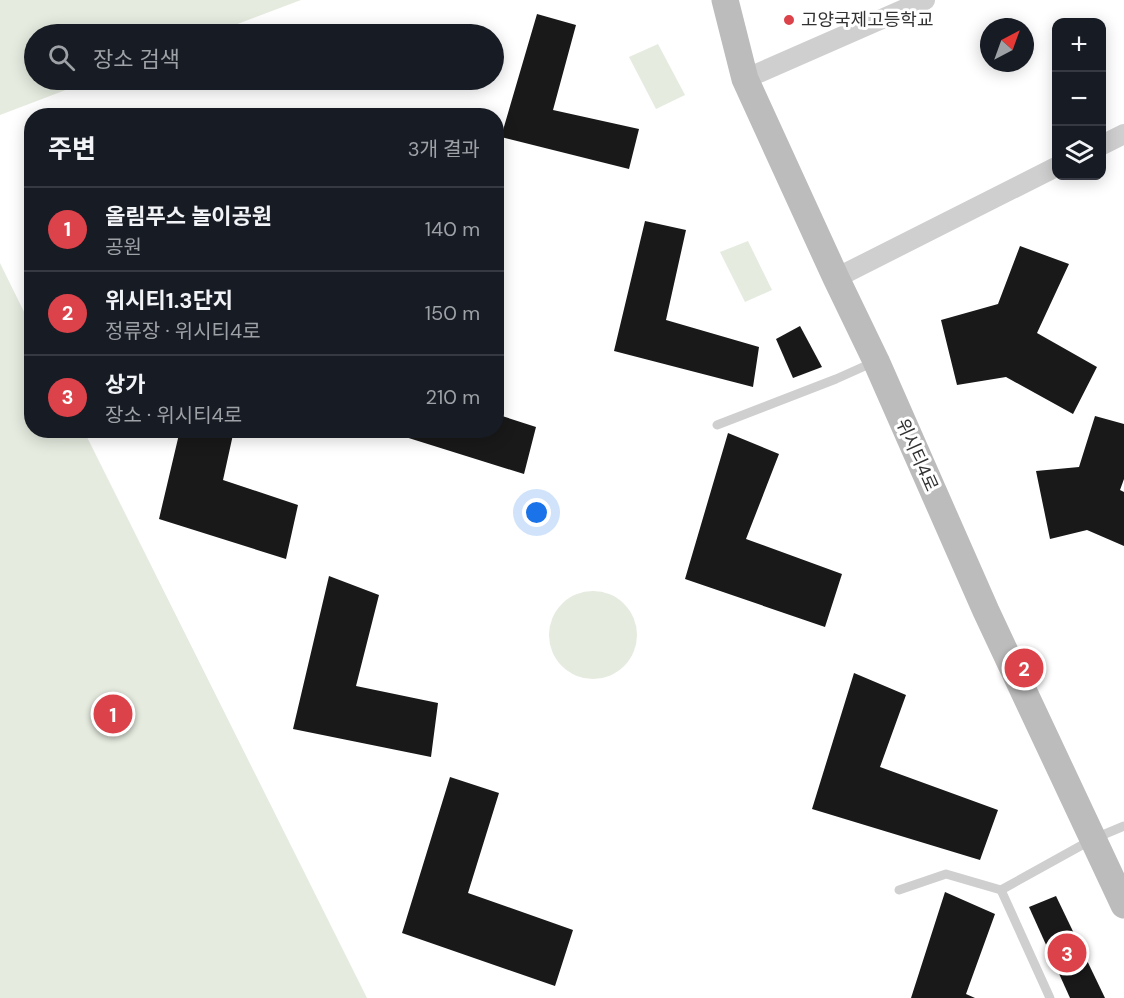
<!DOCTYPE html>
<html lang="ko">
<head>
<meta charset="utf-8">
<style>
	:root { --surface:#171b24; --page:#242831; --text:#f1f3f6; --muted:#9ea1a6; --line:#363941; --accent:#db4249 }
	body { margin:0; font-family:"DM Sans","Noto Sans KR",sans-serif; background:var(--page); color:var(--text) }
	.controls { position:absolute; right:18px; top:18px; display:grid; overflow:hidden; border-radius:12px; box-shadow:0 3px 15px #0003 }
	.controls button { width:54px; height:54px; display:grid; place-items:center; padding:0; border:0; border-bottom:2px solid var(--line); background:var(--surface); color:var(--text); font:30px sans-serif }
	.compass { position:absolute; left:980px; top:18px; width:54px; height:54px; border-radius:50%; background:var(--surface); box-shadow:0 3px 15px #0003; rotate:41deg }
	.you { position:absolute; left:537px; top:513px; width:21px; height:21px; margin:-15px; border:4px solid #fff; border-radius:50%; background:#1a73e8; box-shadow:0 0 0 9px #1a73e833 }
	.badge { display:grid; place-items:center; width:39px; height:39px; border-radius:50%; background:var(--accent); color:#fff; font-size:20px; font-weight:700 }
	.pin { position:absolute; translate:-50% -50%; border:3px solid #fff; box-shadow:0 2px 6px #0006 }
	.list { margin:0; padding:0; list-style:none }
	h2 { display:flex; justify-content:space-between; align-items:center; height:78px; margin:0; padding:0 24px; font-size:26px }
	h2 small { font-size:20px; font-weight:400; color:var(--muted) }
	.list li { display:grid; grid-template-columns:39px 1fr auto; gap:18px; align-items:center; box-sizing:border-box; height:84px; padding:0 24px; border-top:2px solid var(--line) }
	.list b { display:block; font-size:22px; white-space:nowrap }
	.list p { margin:0; font-size:20px; white-space:nowrap; color:var(--muted) }
	.list em { font-size:20px; font-style:normal; color:var(--muted) }
	.icon { flex:none; width:33px; height:33px; fill:none; stroke:currentColor; stroke-width:2; stroke-linecap:round; stroke-linejoin:round }
	.map { position:relative; flex:none; width:1124px; height:998px; overflow:hidden }
	.search { position:absolute; background:var(--surface); box-shadow:0 3px 15px #0003; left:24px; top:24px; width:480px; height:66px; display:flex; align-items:center; gap:15px; box-sizing:border-box; padding:0 21px; border-radius:33px; color:var(--muted); font-size:22px }
	.panel { position:absolute; background:var(--surface); box-shadow:0 3px 15px #0003; left:24px; top:108px; width:480px; height:330px; border-radius:24px }
	.map>svg:first-child { display:block }
	.green { fill:#e5ebdf }
	.building { fill:#191919 }
	.lines { fill:none; stroke-linecap:round; stroke-linejoin:round }
	.lane { stroke:#cfcfcf; stroke-width:9 }
	.street { stroke:#cfcfcf; stroke-width:20 }
	.secondary { stroke:#bcbcbc; stroke-width:27 }
	.poi-dot { fill:#db4249; stroke:#fff; stroke-width:2 }
	.labels { text-anchor:middle; stroke-width:6; stroke-linejoin:round; paint-order:stroke }
	.poi-label { font-size:18px; fill:#323232; stroke:#fff; text-anchor:start }
	.street-label { font-size:18px; fill:#323232; stroke:#fff }
</style>
</head>
<body>
<div class="map">
<svg width="1124" height="998" viewBox="0 0 1124 998">
	<rect width="100%" height="100%" fill="#fff"/>
	<g class="green">
		<path d="M0 0H301L211 34H34V80H92L0 115Z"/>
		<path d="M658 44 685 95 656 109 629 57Z"/>
		<path d="M748 241 772 290 745 302 720 252Z"/>
		<path d="M0 263 31 326 32 430 84 431 367 998H0Z"/>
		<circle cx="593" cy="635" r="44"/>
	</g>
	<g class="building">
		<path d="M537 14 576 25 553 110 639 129 629 169 501 137Z"/>
		<path d="M645 221 686 230 666 320 759 347 753 387 614 351Z"/>
		<path d="M1020 246 1069 264 1037 333 1097 367 1073 414 1006 377 957 385 941 320 998 304Z"/>
		<path d="M800 326 822 367 793 378 776 339Z"/>
		<path d="M496 414 536 427 524 474 399 435 400 430H496Z"/>
		<path d="M1095 416 1124 424V479L1120 490 1124 492V546L1087 530 1050 539 1036 471 1079 467Z"/>
		<path d="M180 430H234L223 480 298 505 286 559 159 519Z"/>
		<path d="M728 433 779 454 746 539 842 574 825 627 685 579Z"/>
		<path d="M329 576 379 595 356 686 438 703 431 757 293 729Z"/>
		<path d="M854 673 906 695 880 767 998 810 980 860 812 809Z"/>
		<path d="M450 777 499 793 468 893 573 930 555 986 402 933Z"/>
		<path d="M945 892 995 914 966 994 975 998H911Z"/>
		<path d="M1056 896 1105 998H1070L1029 907Z"/>
	</g>
	<g class="lines">
		<g class="lane">
			<path d="M717 425 836 379 874 362"/>
			<path d="M899 890 946 874 1001 890"/>
			<path d="M1050 998 1001 890 1093 839 1124 826"/>
		</g>
		<g class="street">
			<path d="M745 79 925 0"/>
			<path d="M1102 145 1124 134"/>
			<path d="M836 278 1056 167"/>
		</g>
		<path class="secondary" d="M725 0 745 79 836 278 876 361 986 611 1124 905"/>
	</g>
	<circle class="poi-dot" cx="789" cy="20" r="6"/>
	<g class="labels">
		<g class="poi-label">
			<text x="801" y="26">고양국제고등학교</text>
		</g>
		<g class="street-label">
			<text transform="translate(917 455) rotate(66)" y="6">위시티4로</text>
		</g>
	</g>
</svg>
<div class="controls">
<button>+</button>
<button>−</button>
<button><svg class="icon" aria-label="layers" viewBox="0 0 24 24"><path d="M12 4l9 5-9 5-9-5zM3 14l9 5 9-5"/></svg></button>
</div>
<svg class="compass" viewBox="-18 -18 36 36"><path d="M0-13l5 13h-10z" fill="#e53935"/><path d="M0 13l5-13h-10z" fill="#9ea1a6"/></svg>
<div class="you"></div>
<div class="pin badge" style="left:113px;top:714px">1</div>
<div class="pin badge" style="left:1024px;top:668px">2</div>
<div class="pin badge" style="left:1067px;top:953px">3</div>
<div class="search"><svg class="icon" aria-label="search" viewBox="0 0 24 24"><circle cx="10" cy="10" r="6"/><path d="M15 15l6 6"/></svg>장소 검색</div>
<section class="panel">
<h2>주변<small>3개 결과</small></h2>
<ul class="list">
<li><span class="badge">1</span><div><b>올림푸스 놀이공원</b><p>공원</p></div><em>140 m</em></li>
<li><span class="badge">2</span><div><b>위시티1.3단지</b><p>정류장 · 위시티4로</p></div><em>150 m</em></li>
<li><span class="badge">3</span><div><b>상가</b><p>장소 · 위시티4로</p></div><em>210 m</em></li>
</ul>
</section>
</div>
</body>
</html>
